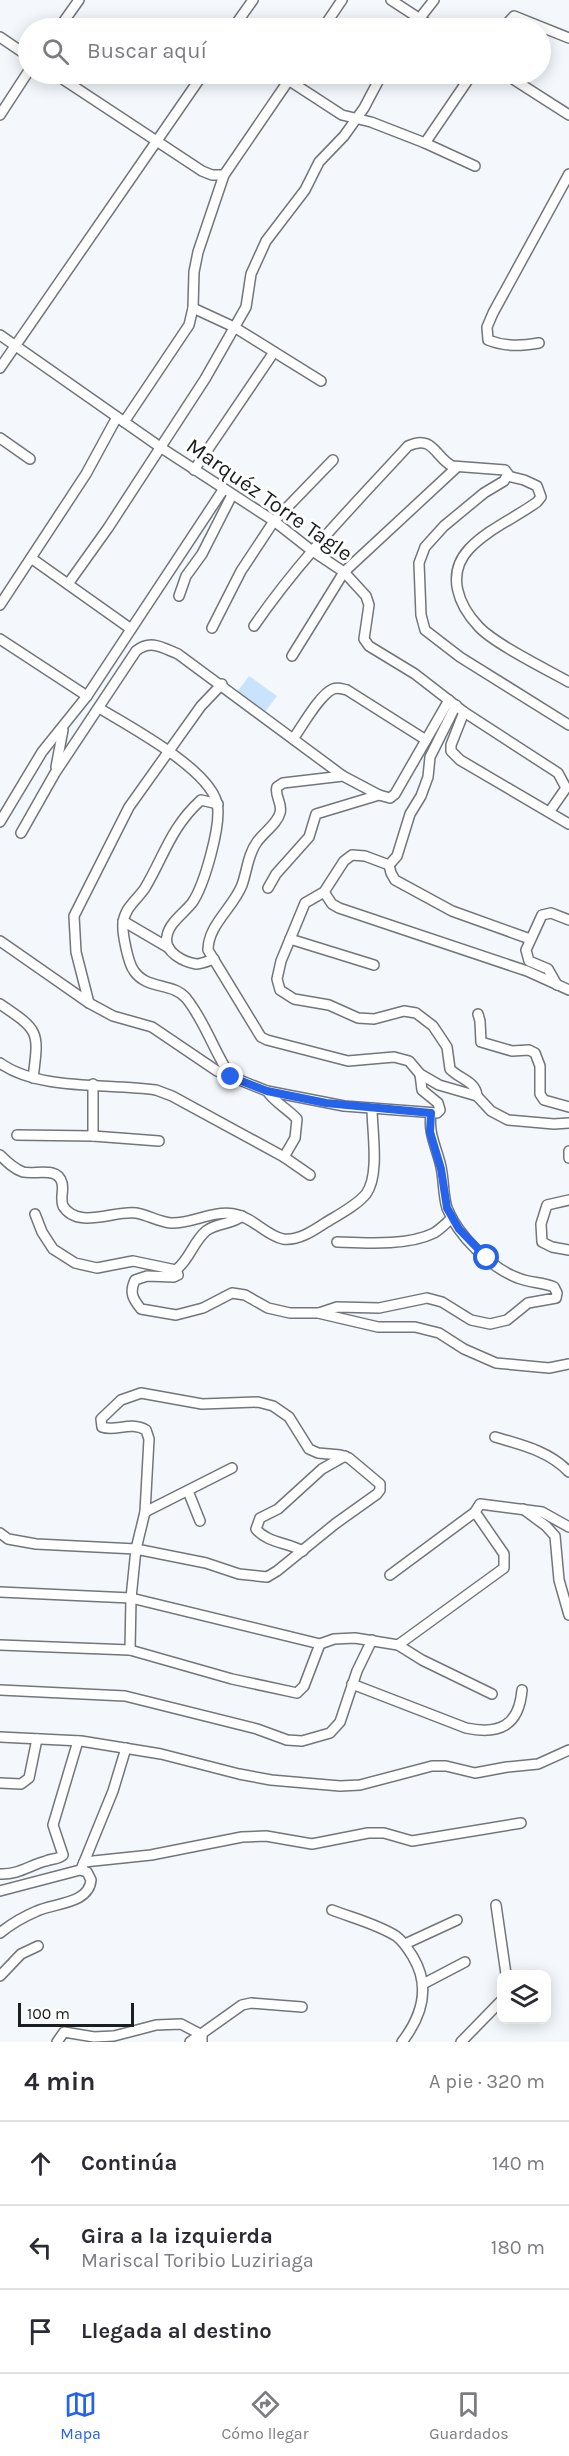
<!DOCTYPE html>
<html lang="es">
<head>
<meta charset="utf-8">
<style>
	:root { --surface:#fff; --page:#f7f7f7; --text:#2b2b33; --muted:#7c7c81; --line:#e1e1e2; --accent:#2563eb }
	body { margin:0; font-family:Karla,sans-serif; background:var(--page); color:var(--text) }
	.controls { position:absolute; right:18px; bottom:18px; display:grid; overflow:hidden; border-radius:12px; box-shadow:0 3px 15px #0003 }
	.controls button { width:54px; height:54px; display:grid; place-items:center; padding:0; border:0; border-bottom:2px solid var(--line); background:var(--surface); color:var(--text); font:30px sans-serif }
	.scale { position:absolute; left:18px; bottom:15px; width:116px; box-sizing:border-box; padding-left:6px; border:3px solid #1b1d1e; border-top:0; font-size:16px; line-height:21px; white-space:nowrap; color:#1b1d1e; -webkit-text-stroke:4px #fff; paint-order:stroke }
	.stop { position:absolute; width:18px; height:18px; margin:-14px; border:4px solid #2563eb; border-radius:50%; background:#fff }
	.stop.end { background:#2563eb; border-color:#fff; box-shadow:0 2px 6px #0008 }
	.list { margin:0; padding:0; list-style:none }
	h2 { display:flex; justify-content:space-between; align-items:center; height:78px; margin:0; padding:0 24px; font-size:26px }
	h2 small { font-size:20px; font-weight:400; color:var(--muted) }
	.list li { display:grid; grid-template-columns:39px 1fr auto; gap:18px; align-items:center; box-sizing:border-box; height:84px; padding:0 24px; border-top:2px solid var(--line) }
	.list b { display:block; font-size:22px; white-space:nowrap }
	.list p { margin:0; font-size:20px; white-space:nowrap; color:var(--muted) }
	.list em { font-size:20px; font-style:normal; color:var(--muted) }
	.icon { flex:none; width:33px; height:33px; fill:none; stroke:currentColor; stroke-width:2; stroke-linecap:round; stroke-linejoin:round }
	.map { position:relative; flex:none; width:569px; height:2042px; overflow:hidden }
	.search { position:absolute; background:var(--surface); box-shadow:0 3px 15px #0003; left:18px; right:18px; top:18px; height:66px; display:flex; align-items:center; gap:15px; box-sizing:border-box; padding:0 21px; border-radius:33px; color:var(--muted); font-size:22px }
	.sheet { height:330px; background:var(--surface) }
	nav { display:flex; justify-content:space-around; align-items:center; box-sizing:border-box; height:84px; border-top:2px solid var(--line); background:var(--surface); font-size:16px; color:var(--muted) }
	nav a { display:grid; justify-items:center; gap:3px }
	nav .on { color:var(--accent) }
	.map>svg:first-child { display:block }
	.green { fill:#cae3fc }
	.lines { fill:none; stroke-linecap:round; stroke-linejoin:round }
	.minor-casing { stroke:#727579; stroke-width:12 }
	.minor { stroke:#fff; stroke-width:9 }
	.route { stroke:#2563eb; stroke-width:8 }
	.labels { text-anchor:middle; stroke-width:6; stroke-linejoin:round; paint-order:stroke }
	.street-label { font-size:22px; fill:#1b1d1e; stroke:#fff }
</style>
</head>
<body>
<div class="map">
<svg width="569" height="2042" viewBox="0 0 569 2042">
	<rect width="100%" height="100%" fill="#f4f8fc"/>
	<path class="green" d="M249 676 277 696 265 712 237 692Z"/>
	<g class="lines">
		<defs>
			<g id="minor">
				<path d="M391 0 434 28"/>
				<path d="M59 28 79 0"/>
				<path d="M233 28 253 0"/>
				<path d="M323 28 342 0"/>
				<path d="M412 28 434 0"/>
				<path d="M503 28 514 16 569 38"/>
				<path d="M0 37 28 56"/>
				<path d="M55 74 202 171 212 175H224"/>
				<path d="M279 74 342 115 371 122 425 143 475 166"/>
				<path d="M505 74 569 115"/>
				<path d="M0 115 28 72"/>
				<path d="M425 143 472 74"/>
				<path d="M193 308 234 327 321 381"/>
				<path d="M0 335 160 447 274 521 311 550 344 572 366 596 369 605 364 639 369 646 415 674 464 712 558 773 566 788 550 811"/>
				<path d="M539 343C521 346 506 347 488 340L487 327 493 313 569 174"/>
				<path d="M0 368 203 74"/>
				<path d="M124 422 189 325 193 308 194 272 198 252 224 175 293 74"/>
				<path d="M0 438 30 459"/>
				<path d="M194 470 274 352"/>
				<path d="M508 476 524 480 537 486 541 497 537 502C515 518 488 529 469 549 446 574 458 605 479 627 495 644 546 669 569 682"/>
				<path d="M31 558 131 629"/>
				<path d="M68 584 108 528 205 379 246 307 251 274 266 241 305 190 319 162 344 136 364 108 382 74"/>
				<path d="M179 596 186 576 202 554 232 495"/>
				<path d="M0 605 86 474 117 417"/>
				<path d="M254 626C300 559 353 506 408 446 433 434 435 457 452 466L505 470 508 474 504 481 484 493 444 526 425 547 419 563 421 615 425 630 460 657 569 725"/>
				<path d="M212 628 241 571 274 521 333 460"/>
				<path d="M0 639 87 696"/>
				<path d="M292 656 344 572 456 468"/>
				<path d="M449 700 395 794 390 798 379 795 343 776 283 783 277 787C274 796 283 803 280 813 277 824 264 832 257 842 248 854 247 871 242 885 233 908 208 925 208 950L261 1037 267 1040 348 1061 394 1057 409 1061 420 1074 439 1085 477 1096 491 1111 508 1120 554 1124 569 1123"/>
				<path d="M456 705 430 757 428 777 421 796 410 814 397 856 389 865 365 856 352 855 344 861 324 892 305 903 281 961 277 979 280 990 294 999 329 1005 358 1018 374 1019 404 1011 416 1013 433 1026 447 1047 450 1069C459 1079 476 1081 477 1096"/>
				<path d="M99 708C130 727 208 768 217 803 222 824 204 886 192 903 184 913 169 923 167 936 163 952 184 962 196 964 202 964 208 961 214 959"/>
				<path d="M464 712 451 745V751L460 760 569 824"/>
				<path d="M293 739C302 727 319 695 333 689 338 687 342 689 347 690L426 740"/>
				<path d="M56 767 63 730"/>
				<path d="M218 804 201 800C171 827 164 856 145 888 137 900 125 907 123 923 122 933 128 963 134 971 147 990 172 982 186 998 205 1021 214 1052 231 1077"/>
				<path d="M0 822 42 752 87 696 223 490"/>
				<path d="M21 833 55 773 136 651C151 639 163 648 178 654L343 776"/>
				<path d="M389 865 391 873 395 880 452 911 530 939"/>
				<path d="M268 888 276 874 309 837 316 814 379 795"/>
				<path d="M324 892 332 904 339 908 527 971 569 990"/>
				<path d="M123 921 169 948"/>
				<path d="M290 939 374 965"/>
				<path d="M0 941 89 1003 113 1016 152 1027 217 1071 267 1091 344 1106 437 1113 440 1110 438 1103 422 1090 420 1074"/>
				<path d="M557 985 548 969 529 961 526 950 542 915 551 913 569 920"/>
				<path d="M89 1003 76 952 74 916 129 807 201 706 222 684"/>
				<path d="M0 1004C40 1031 39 1031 33 1078"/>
				<path d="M478 1014 480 1021 481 1042 512 1051 529 1050 535 1053 540 1066V1094L544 1100 569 1107"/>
				<path d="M0 1063C39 1091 108 1083 156 1090L172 1096 284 1157 310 1175"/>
				<path d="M93 1084V1136"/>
				<path d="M267 1091C275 1103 287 1108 297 1119L295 1138 284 1157"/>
				<path d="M17 1135 93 1136 159 1141"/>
				<path d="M569 1151V1158"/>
				<path d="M0 1155C7 1162 14 1169 23 1172 35 1175 58 1166 62 1183 64 1190 60 1198 63 1206 78 1230 114 1210 136 1213 148 1215 159 1222 171 1223 192 1224 212 1210 234 1214 253 1217 265 1235 283 1239 298 1241 313 1231 325 1223 338 1215 356 1206 366 1194 380 1175 372 1131 372 1108"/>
				<path d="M569 1200 547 1205 541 1224 542 1242 552 1247 569 1250"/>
				<path d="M35 1214 42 1232 53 1249 75 1263 97 1268 133 1261 176 1270 178 1275 174 1277 147 1276 135 1280C129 1293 133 1299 141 1309L176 1315 203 1308 232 1293 245 1295 268 1308 290 1313H318L378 1327H415L439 1333 464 1349 496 1363 549 1368 569 1364"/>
				<path d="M337 1242C365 1243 408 1246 434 1233 441 1229 446 1223 452 1218"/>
				<path d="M176 1270C190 1259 193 1242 206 1231 217 1222 232 1225 242 1216"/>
				<path d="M319 1313 337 1307 379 1308 427 1298 442 1302 471 1320 490 1324 507 1320 528 1303 556 1298 557 1293 554 1287C542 1282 530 1283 518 1278 491 1268 458 1236 447 1208 443 1195 444 1181 441 1167 437 1148 428 1134 431 1114"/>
				<path d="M495 1437C522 1445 549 1451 569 1472"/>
				<path d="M188 1491 200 1521"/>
				<path d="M523 1509 546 1526 555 1536 559 1580 569 1615"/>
				<path d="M145 1512 232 1468"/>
				<path d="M0 1533 8 1539 36 1544 136 1549 206 1563 239 1574 267 1577 277 1571 335 1524 377 1494 380 1490V1484L349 1458 340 1455 318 1453 309 1449 289 1417 273 1406 258 1402 202 1404 141 1393 121 1400 101 1419 102 1427C116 1432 130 1421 146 1430L149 1439 145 1512 136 1549 131 1598 130 1650"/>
				<path d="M303 1551C288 1543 266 1542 256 1529L260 1518 278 1509 322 1469 345 1456"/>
				<path d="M390 1575 475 1512"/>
				<path d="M0 1592 131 1598 320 1644 334 1639 355 1638 398 1645 422 1660 492 1694"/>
				<path d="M0 1645 130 1650 232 1679 297 1693 304 1686 320 1644"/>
				<path d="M398 1645 504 1568V1554L475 1512 480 1504 542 1512 569 1527"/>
				<path d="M352 1684 466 1728C499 1735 519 1726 522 1690"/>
				<path d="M0 1690 125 1696 257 1729 287 1740 302 1741 330 1733 340 1722 357 1671 372 1640"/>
				<path d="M0 1737 81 1741 161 1754 239 1774 271 1780 340 1786 360 1785 432 1766H446L475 1773 507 1767 538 1764 569 1750"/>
				<path d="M0 1783 21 1784 29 1778 37 1739"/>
				<path d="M84 1862 151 1855 242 1837 266 1836 312 1844 368 1833H384L412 1841 521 1823"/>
				<path d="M82 1867 113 1791 126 1748"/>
				<path d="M0 1874C18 1875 30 1865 46 1861 53 1858 58 1860 63 1855L53 1825 78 1741"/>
				<path d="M0 1891 80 1870 87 1872 91 1880C89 1904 54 1903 37 1911 23 1917 11 1924 0 1933"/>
				<path d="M496 1905 506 1974"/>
				<path d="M332 1910C353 1918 377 1924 396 1936 404 1942 408 1949 413 1957 431 1987 422 2016 402 2042"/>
				<path d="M405 1944 457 1920"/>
				<path d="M0 1976 21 1954 38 1946"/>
				<path d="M423 1984 465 1962"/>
				<path d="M57 2042 64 2032 94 2037 114 2036 156 2025 181 2024 202 2035V2042"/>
				<path d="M190 2042 242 2005 251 2003 302 2007"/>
				<path d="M461 2042 502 2000"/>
			</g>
		</defs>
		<use href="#minor" class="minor-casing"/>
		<use href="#minor" class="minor"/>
	</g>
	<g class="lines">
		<path class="route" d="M231 1077 267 1091 326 1103 431 1113 430 1132 441 1169 447 1208 459 1229 487 1258"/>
	</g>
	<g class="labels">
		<g class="street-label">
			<text transform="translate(270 499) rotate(35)" y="8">Marquéz Torre Tagle</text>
		</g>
	</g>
</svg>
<div class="controls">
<button><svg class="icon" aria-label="layers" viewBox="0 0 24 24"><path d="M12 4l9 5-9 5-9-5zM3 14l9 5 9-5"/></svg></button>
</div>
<div class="scale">100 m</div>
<div class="stop" style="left:487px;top:1258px"></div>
<div class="stop end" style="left:231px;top:1077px"></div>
<div class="search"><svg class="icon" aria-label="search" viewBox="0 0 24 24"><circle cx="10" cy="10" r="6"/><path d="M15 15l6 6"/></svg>Buscar aquí</div>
</div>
<section class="sheet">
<h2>4 min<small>A pie · 320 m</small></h2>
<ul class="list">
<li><svg class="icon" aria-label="ahead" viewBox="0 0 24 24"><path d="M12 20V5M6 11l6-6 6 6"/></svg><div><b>Continúa</b></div><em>140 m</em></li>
<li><svg class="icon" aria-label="left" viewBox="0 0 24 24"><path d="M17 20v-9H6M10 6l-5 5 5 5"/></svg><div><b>Gira a la izquierda</b><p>Mariscal Toribio Luziriaga</p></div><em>180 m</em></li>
<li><svg class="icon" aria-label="arrive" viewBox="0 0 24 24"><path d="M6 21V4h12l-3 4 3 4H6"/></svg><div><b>Llegada al destino</b></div></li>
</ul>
</section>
<nav>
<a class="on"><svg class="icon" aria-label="map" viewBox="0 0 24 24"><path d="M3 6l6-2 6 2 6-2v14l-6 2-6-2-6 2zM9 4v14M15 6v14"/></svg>Mapa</a>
<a><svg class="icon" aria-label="directions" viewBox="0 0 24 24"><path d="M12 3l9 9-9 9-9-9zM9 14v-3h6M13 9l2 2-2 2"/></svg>Cómo llegar</a>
<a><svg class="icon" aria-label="saved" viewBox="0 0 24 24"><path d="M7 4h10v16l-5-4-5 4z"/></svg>Guardados</a>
</nav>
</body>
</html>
